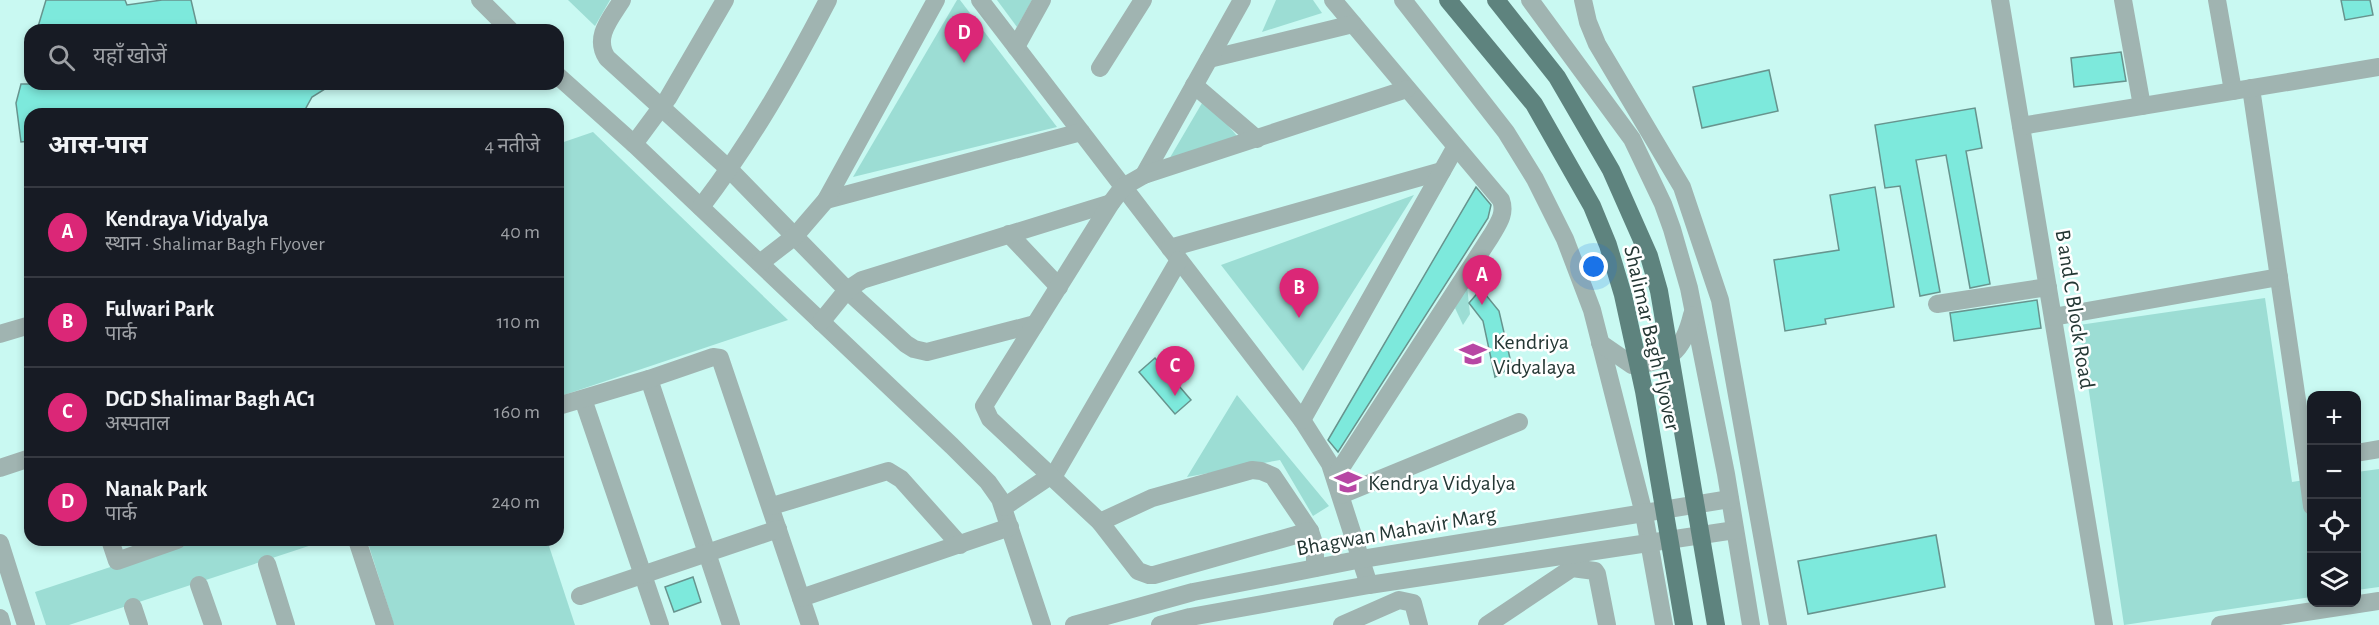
<!DOCTYPE html>
<html lang="hi">
<head>
<meta charset="utf-8">
<style>
	:root { --surface:#171b24; --page:#242831; --text:#f1f3f6; --muted:#9ea1a6; --line:#363941; --accent:#db2777 }
	body { margin:0; font-family:"Alegreya Sans","Noto Sans Devanagari",sans-serif; background:var(--page); color:var(--text) }
	.controls { position:absolute; right:18px; bottom:18px; display:grid; overflow:hidden; border-radius:12px; box-shadow:0 3px 9px #0003 }
	.controls button { width:54px; height:54px; display:grid; place-items:center; padding:0; border:0; border-bottom:2px solid var(--line); background:var(--surface); color:var(--text); font:30px sans-serif }
	.you { position:absolute; left:1594px; top:267px; width:21px; height:21px; margin:-15px; border:4px solid #fff; border-radius:50%; background:#1a73e8; box-shadow:0 0 0 9px #1a73e833 }
	.badge { display:grid; place-items:center; width:39px; height:39px; border-radius:50%; background:var(--accent); color:#fff; font-size:20px; font-weight:700 }
	.pin { position:absolute; translate:-50% -50px; filter:drop-shadow(0 2px 3px #0008) }
	.pin::after { content:''; position:absolute; top:32px; width:21px; height:18px; background:inherit; clip-path:polygon(0 0,100% 0,50% 100%) }
	.list { margin:0; padding:0; list-style:none }
	h2 { display:flex; justify-content:space-between; align-items:center; height:78px; margin:0; padding:0 24px; font-size:26px }
	h2 small { font-size:20px; font-weight:400; color:var(--muted) }
	.list li { display:grid; grid-template-columns:39px 1fr auto; gap:18px; align-items:center; box-sizing:border-box; height:90px; padding:0 24px; border-top:2px solid var(--line) }
	.list b { display:block; font-size:22px; white-space:nowrap }
	.list p { margin:0; font-size:20px; white-space:nowrap; color:var(--muted) }
	.list em { font-size:20px; font-style:normal; color:var(--muted) }
	.icon { flex:none; width:33px; height:33px; fill:none; stroke:currentColor; stroke-width:2; stroke-linecap:round; stroke-linejoin:round }
	.map { position:relative; flex:none; width:2379px; height:625px; overflow:hidden }
	.search { position:absolute; background:var(--surface); box-shadow:0 3px 9px #0003; left:24px; top:24px; width:540px; height:66px; display:flex; align-items:center; gap:15px; box-sizing:border-box; padding:0 21px; border-radius:18px; color:var(--muted); font-size:22px }
	.panel { position:absolute; background:var(--surface); box-shadow:0 3px 9px #0003; left:24px; top:108px; width:540px; height:438px; border-radius:18px }
	.map>svg:first-child { display:block }
	.green { fill:#9cddd4 }
	.building { fill:#7de9dc; stroke:#67948e; stroke-width:1.5 }
	.lines { fill:none; stroke-linecap:round; stroke-linejoin:round }
	.minor { stroke:#a0b4b1; stroke-width:18 }
	.tertiary { stroke:#a0b4b1; stroke-width:18 }
	.primary-bridge { stroke:#5e837e; stroke-width:18 }
	.labels { text-anchor:middle; stroke-width:5; stroke-linejoin:round; paint-order:stroke }
	.street-label { font-size:22px; fill:#243734; stroke:#fff }
	.poi-label { font-size:22px; fill:#243734; stroke:#fff; text-anchor:start }
</style>
</head>
<body>
<div class="map">
<svg width="2379" height="625" viewBox="0 0 2379 625">
	<rect width="100%" height="100%" fill="#c9f9f2"/>
	<g class="green">
		<path d="M568 0H610L595 26Z"/>
		<path d="M957 0H960L1057 127 853 177Z"/>
		<path d="M997 0H1032L1017 27Z"/>
		<path d="M1276 0H1313L1322 13 1262 32Z"/>
		<path d="M1205 98 1237 136 1168 161Z"/>
		<path d="M593 132 788 320 558 397V144Z"/>
		<path d="M1414 195 1303 371 1221 265Z"/>
		<path d="M1467 286 1470 314 1463 325 1455 308Z"/>
		<path d="M2265 298 2292 482 2311 479V597L2124 625 2079 325Z"/>
		<path d="M1237 395 1329 506 1313 516 1280 460 1187 477Z"/>
		<path d="M2379 469V587L2357 590V472Z"/>
		<path d="M192 540H327L69 625H46L35 592Z"/>
		<path d="M367 540H547L575 625H394Z"/>
	</g>
	<g class="building">
		<path d="M46 0H125L127 5 162 0H191L198 30H37Z"/>
		<path d="M2341 0H2370L2373 15 2345 20Z"/>
		<path d="M2121 52 2126 81 2074 87 2071 58Z"/>
		<path d="M1769 70 1778 111 1702 128 1693 87Z"/>
		<path d="M21 84H333L312 97 306 108 307 114H30V141L21 142 16 103Z"/>
		<path d="M1975 108 1982 148 1966 151 1990 284 1970 288 1946 155 1916 160 1940 292 1920 296 1900 186 1885 188 1875 125Z"/>
		<path d="M1476 187 1491 205 1488 218 1338 452 1328 440Z"/>
		<path d="M1875 187 1894 307 1825 319 1826 324 1785 331 1774 260 1839 250 1830 195Z"/>
		<path d="M1481 289 1499 311 1512 367 1495 377 1483 321 1469 303Z"/>
		<path d="M2037 300 2041 328 1954 341 1950 313Z"/>
		<path d="M1155 358 1191 400 1175 414 1139 372Z"/>
		<path d="M1936 535 1945 587 1808 614 1798 561Z"/>
		<path d="M693 577 701 602 674 612 665 587Z"/>
	</g>
	<g class="lines">
		<g class="minor">
			<path d="M480 0 510 30"/>
			<path d="M622 0C611 18 593 37 607 58L730 170 847 290 906 344 914 349 927 352 1035 324"/>
			<path d="M980 0 1302 420 1330 464 1369 585"/>
			<path d="M1333 0 1501 200C1506 214 1498 224 1491 236L1335 477"/>
			<path d="M1583 0 1588 22 1597 44 1682 187 1720 300 1778 625"/>
			<path d="M2000 0 2104 625"/>
			<path d="M2123 0 2142 106"/>
			<path d="M2217 0 2233 91"/>
			<path d="M1016 47 1042 0"/>
			<path d="M1209 59 1353 24"/>
			<path d="M1100 68 1143 0"/>
			<path d="M558 76 634 144 952 446 988 482 1000 499 1042 625"/>
			<path d="M1194 85 1257 139"/>
			<path d="M2251 88 2306 461 2312 460"/>
			<path d="M2021 126 2379 67"/>
			<path d="M634 144 668 98 725 0"/>
			<path d="M1144 175 1242 0"/>
			<path d="M826 200 1081 132"/>
			<path d="M701 207C751 142 790 73 828 0"/>
			<path d="M1009 234 1059 287"/>
			<path d="M1170 248 1442 171"/>
			<path d="M760 263 795 236 826 200 936 0"/>
			<path d="M1937 304 2048 287"/>
			<path d="M2053 317 2279 277"/>
			<path d="M821 322 847 290 862 280 1111 203"/>
			<path d="M0 334 30 325"/>
			<path d="M649 379 731 625"/>
			<path d="M583 399 660 625"/>
			<path d="M558 406 649 379 713 357 720 358 810 625"/>
			<path d="M1302 420 1455 148"/>
			<path d="M2356 453 2379 449"/>
			<path d="M2306 461 2312 506"/>
			<path d="M0 468 30 458"/>
			<path d="M1341 495 1519 422"/>
			<path d="M772 506 888 471 901 479 960 545"/>
			<path d="M1004 507 1056 472 1179 260"/>
			<path d="M1100 522 1152 498 1252 470 1261 471 1273 476 1310 531 1315 546V568"/>
			<path d="M1310 531 1154 575H1149L1138 571 1100 522 990 419 984 406 1111 203 1123 187 1144 175 1407 89"/>
			<path d="M110 540 117 561 177 540"/>
			<path d="M357 540 385 625"/>
			<path d="M267 564 286 625"/>
			<path d="M199 585 213 625"/>
			<path d="M580 596 778 529"/>
			<path d="M801 598 1010 527"/>
			<path d="M133 607 139 625"/>
			<path d="M1342 625 1399 600 1413 603 1419 625"/>
			<path d="M1487 625 1572 568 1595 571 1597 574 1607 625"/>
			<path d="M2220 625 2379 601"/>
		</g>
		<g class="tertiary">
			<path d="M1403 0 1506 132 1535 179 1565 239 1592 310 1644 514 1664 625"/>
			<path d="M1530 0 1632 139 1663 204 1672 229 1689 288 1726 474 1751 625"/>
			<path d="M1600 343 1632 365C1670 362 1683 352 1692 315"/>
			<path d="M0 543 26 625"/>
			<path d="M0 618 2 625"/>
			<path d="M1074 625 1193 592 1362 559 1730 499"/>
			<path d="M1160 625 1190 617 1369 585 1735 530"/>
		</g>
		<g class="primary-bridge">
			<path d="M1448 0 1534 104 1592 206 1608 245 1623 295 1644 391 1684 625"/>
			<path d="M1496 0 1557 77 1611 170 1649 256 1659 291 1716 625"/>
		</g>
	</g>
	<defs>
		<symbol id="school-bare" viewBox="-9 -9 18 18"><path d="M0-5L7-2L0 1L-7-2ZM-4 1L0 2.5L4 1V4Q0 6-4 4Z" fill="#b747a4" stroke="#fff" stroke-width="2.5" paint-order="stroke"/></symbol>
	</defs>
	<g fill-rule="evenodd">
		<use href="#school-bare" x="1454" y="335" width="38" height="38"/>
		<use href="#school-bare" x="1329" y="463" width="38" height="38"/>
	</g>
	<g class="labels">
		<g class="street-label">
			<text transform="translate(2076 309) rotate(81)" y="8">B and C Block Road</text>
			<text transform="translate(1653 338) rotate(77)" y="8">Shalimar Bagh Flyover</text>
			<text transform="translate(1396 530) rotate(-10)" y="8">Bhagwan Mahavir Marg</text>
		</g>
		<g class="poi-label">
			<text x="1493" y="349">Kendriya<tspan x="1493" dy="25">Vidyalaya</tspan></text>
			<text x="1368" y="490">Kendrya Vidyalya</text>
		</g>
	</g>
</svg>
<div class="controls">
<button>+</button>
<button>−</button>
<button><svg class="icon" aria-label="locate" viewBox="0 0 24 24"><circle cx="12" cy="12" r="6"/><path d="M12 2v4M12 18v4M2 12h4M18 12h4"/></svg></button>
<button><svg class="icon" aria-label="layers" viewBox="0 0 24 24"><path d="M12 4l9 5-9 5-9-5zM3 14l9 5 9-5"/></svg></button>
</div>
<div class="you"></div>
<div class="pin badge" style="left:1482px;top:305px">A</div>
<div class="pin badge" style="left:1299px;top:318px">B</div>
<div class="pin badge" style="left:1175px;top:396px">C</div>
<div class="pin badge" style="left:964px;top:63px">D</div>
<div class="search"><svg class="icon" aria-label="search" viewBox="0 0 24 24"><circle cx="10" cy="10" r="6"/><path d="M15 15l6 6"/></svg>यहाँ खोजें</div>
<section class="panel">
<h2>आस-पास<small>4 नतीजे</small></h2>
<ul class="list">
<li><span class="badge">A</span><div><b>Kendraya Vidyalya</b><p>स्थान · Shalimar Bagh Flyover</p></div><em>40 m</em></li>
<li><span class="badge">B</span><div><b>Fulwari Park</b><p>पार्क</p></div><em>110 m</em></li>
<li><span class="badge">C</span><div><b>DGD Shalimar Bagh AC1</b><p>अस्पताल</p></div><em>160 m</em></li>
<li><span class="badge">D</span><div><b>Nanak Park</b><p>पार्क</p></div><em>240 m</em></li>
</ul>
</section>
</div>
</body>
</html>
